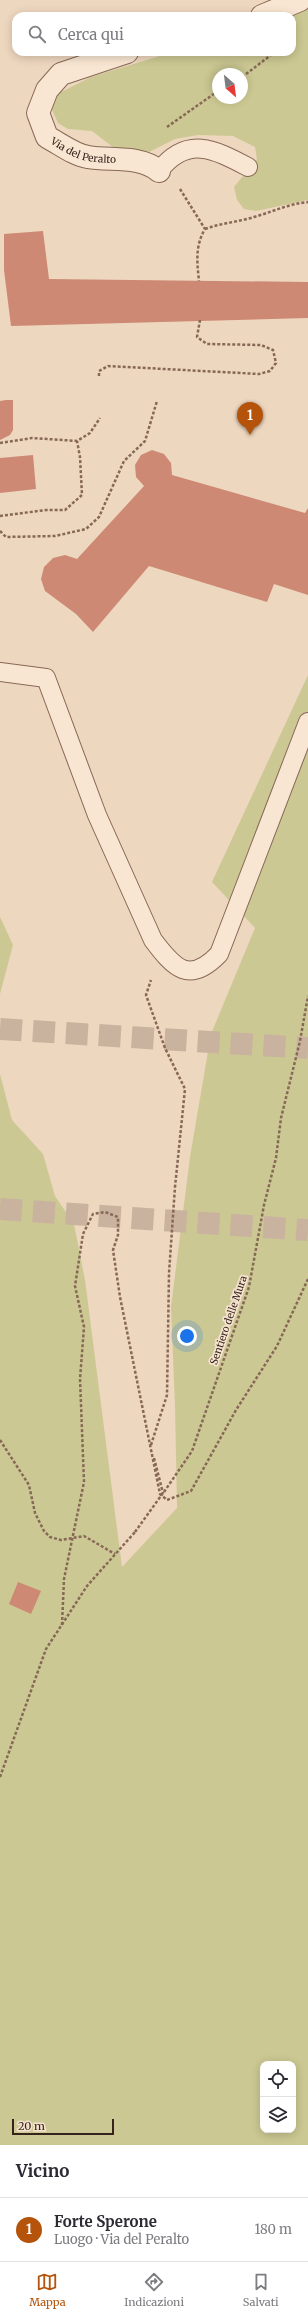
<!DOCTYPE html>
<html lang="it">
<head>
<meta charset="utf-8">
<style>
	:root { --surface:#fff; --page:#f7f7f7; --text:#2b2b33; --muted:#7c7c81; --line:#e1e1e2; --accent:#b45309 }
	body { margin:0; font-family:Merriweather,serif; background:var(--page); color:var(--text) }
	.controls { position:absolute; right:12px; bottom:12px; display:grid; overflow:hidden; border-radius:8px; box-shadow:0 2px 10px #0003 }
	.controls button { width:36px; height:36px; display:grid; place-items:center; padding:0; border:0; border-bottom:1px solid var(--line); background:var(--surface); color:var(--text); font:20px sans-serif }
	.compass { position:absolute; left:212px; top:68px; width:36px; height:36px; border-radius:50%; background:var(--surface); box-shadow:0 2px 10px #0003; rotate:152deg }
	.scale { position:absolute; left:12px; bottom:10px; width:102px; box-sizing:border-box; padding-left:4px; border:2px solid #36241c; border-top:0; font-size:11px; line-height:14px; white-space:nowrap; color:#36241c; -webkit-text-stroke:3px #f5e3cf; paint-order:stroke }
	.you { position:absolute; left:187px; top:1336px; width:14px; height:14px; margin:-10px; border:3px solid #fff; border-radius:50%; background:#1a73e8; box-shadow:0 0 0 6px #1a73e833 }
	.badge { display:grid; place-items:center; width:26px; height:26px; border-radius:50%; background:var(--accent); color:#fff; font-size:13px; font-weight:700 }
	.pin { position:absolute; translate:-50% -33px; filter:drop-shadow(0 1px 2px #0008) }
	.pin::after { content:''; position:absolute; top:21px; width:14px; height:12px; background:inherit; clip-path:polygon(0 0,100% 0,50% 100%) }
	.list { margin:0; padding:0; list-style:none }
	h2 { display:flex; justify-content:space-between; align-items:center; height:52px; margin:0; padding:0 16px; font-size:17px }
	h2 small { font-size:13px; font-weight:400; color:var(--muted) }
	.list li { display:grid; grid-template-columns:26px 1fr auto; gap:12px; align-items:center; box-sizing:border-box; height:64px; padding:0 16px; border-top:1px solid var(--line) }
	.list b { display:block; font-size:15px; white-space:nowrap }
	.list p { margin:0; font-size:13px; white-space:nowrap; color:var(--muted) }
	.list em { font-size:13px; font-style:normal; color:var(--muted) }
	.icon { flex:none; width:22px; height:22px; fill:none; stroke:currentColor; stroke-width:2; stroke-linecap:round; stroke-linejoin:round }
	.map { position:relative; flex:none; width:308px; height:2145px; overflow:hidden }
	.search { position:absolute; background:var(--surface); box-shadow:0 2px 10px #0003; left:12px; right:12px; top:12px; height:44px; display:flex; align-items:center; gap:10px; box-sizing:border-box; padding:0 14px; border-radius:12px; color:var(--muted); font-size:15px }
	.sheet { height:116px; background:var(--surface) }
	nav { display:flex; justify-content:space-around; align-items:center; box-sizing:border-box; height:56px; border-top:1px solid var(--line); background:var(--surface); font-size:11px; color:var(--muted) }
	nav a { display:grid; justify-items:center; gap:2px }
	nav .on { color:var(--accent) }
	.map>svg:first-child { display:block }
	.green { fill:#ccc893; fill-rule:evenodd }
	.building { fill:#cd8974 }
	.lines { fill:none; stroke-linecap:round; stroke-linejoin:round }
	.motorway-tunnel { stroke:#c9b39e; stroke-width:22; stroke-dasharray:22 11; stroke-linecap:butt }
	.service-casing { stroke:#876857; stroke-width:20 }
	.minor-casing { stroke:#876857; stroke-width:24 }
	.path { stroke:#876857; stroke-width:2.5; stroke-dasharray:3 2; stroke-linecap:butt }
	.service { stroke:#f9e6d2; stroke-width:18 }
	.minor { stroke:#f9e6d2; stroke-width:22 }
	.path-bridge { stroke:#876857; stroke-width:2.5; stroke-dasharray:3 2; stroke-linecap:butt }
	.labels { text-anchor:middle; stroke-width:3.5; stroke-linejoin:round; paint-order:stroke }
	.street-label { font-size:10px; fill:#36241c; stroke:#f5e3cf }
</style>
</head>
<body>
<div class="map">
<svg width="308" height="2145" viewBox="0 0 308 2145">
	<rect width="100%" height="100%" fill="#eed7bf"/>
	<g class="green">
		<path d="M308 10V200L256 211 244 209 237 200 234 187 257 159 255 147 233 136 198 135 175 139 145 154H122L92 131 68 129 58 123 49 103 57 94 91 77 173 52H292V16H288ZM218 74H242V98H218Z"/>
		<path d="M308 675V2145H0V1074L12 1120 43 1154 55 1196 74 1224 85 1280 122 1567 177 1508 175 1406 171 1307 190 1157 211 1034 255 928 212 882ZM263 2064H293V2130H263Z"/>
		<path d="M0 917 13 945 0 994Z"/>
	</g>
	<g class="building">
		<path d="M43 231 49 279 308 282V318L11 326 4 270V234Z"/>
		<path d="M6 400H13V430L10 435 0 440V401Z"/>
		<path d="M152 450 164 454 171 463 172 475 305 513 308 508V595L274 584 267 602 149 566 93 632 76 614 45 591 41 579 44 567 53 558 65 555 77 559 144 486 136 477 135 465 141 455Z"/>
		<path d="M33 455 36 489 0 493V458Z"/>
		<path d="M18 1582 41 1591 31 1614 9 1604Z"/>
	</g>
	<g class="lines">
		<g class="motorway-tunnel">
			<path d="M0 1029 308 1048"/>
			<path d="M0 1209 308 1230"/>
		</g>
		<defs>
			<g id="service">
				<path d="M159 171C187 135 214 149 248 167"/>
				<path d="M0 672 46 678 97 815 153 940C174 968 189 985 219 954L308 722"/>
			</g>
			<g id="minor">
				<path d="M262 16 300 0"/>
				<path id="s1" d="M127 52 61 74 47 90 38 113 47 137C59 143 74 155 88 157 110 161 140 155 159 171"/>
			</g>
		</defs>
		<use href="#service" class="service-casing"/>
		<use href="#minor" class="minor-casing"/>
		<g class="path">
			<path d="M242 77 275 52"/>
			<path d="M167 127 218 91"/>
			<path d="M180 189 205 229C195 246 197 262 199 281"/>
			<path d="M205 229C221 223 238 222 254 217 272 212 288 204 308 202"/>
			<path d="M99 376V371L108 366 259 374 270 371 276 363 273 350 261 345 207 344 197 337 200 320"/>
			<path d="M0 443 32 438 77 441"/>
			<path d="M0 516 46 510H65L82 495 80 457 77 441 90 433 100 418"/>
			<path d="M0 531 6 537 55 536 86 529 99 517 124 461 145 441 157 401"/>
			<path d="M0 1440 29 1485 35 1513 44 1531 50 1537 61 1540 84 1536 115 1554"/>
			<path d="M151 1445 167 1395 169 1273 175 1187 185 1089 165 1048 146 995 151 980"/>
			<path d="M154 1458 163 1493"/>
			<path d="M164 1492 192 1451 249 1287 264 1205 276 1158 281 1118 300 1041 308 996"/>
			<path d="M62 1625 64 1579 84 1482 80 1379 84 1327 75 1286 83 1234 93 1214 105 1212 118 1217V1235L113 1250 120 1297 160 1494 167 1500 191 1491 236 1410 277 1346 308 1279"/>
			<path d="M0 1777 46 1649 87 1586 135 1532"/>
		</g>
		<use href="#service" class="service"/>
		<use href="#minor" class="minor"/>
		<path class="path-bridge" d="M135 1532 163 1493"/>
	</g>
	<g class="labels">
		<g class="street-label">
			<text dy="4" stroke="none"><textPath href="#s1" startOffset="181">Via del Peralto</textPath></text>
			<text transform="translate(228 1320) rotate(-71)" y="4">Sentiero delle Mura</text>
		</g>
	</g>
</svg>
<div class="controls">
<button><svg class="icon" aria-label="locate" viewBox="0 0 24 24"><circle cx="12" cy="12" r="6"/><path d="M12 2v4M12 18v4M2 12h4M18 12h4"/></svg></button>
<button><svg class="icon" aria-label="layers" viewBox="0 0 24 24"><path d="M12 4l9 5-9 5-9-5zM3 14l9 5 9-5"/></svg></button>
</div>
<svg class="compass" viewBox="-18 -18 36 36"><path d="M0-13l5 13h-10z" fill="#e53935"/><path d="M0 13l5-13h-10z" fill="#7c7c81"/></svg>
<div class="scale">20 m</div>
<div class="you"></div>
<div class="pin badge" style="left:250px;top:435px">1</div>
<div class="search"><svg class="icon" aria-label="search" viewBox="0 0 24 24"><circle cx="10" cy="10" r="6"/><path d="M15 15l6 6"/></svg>Cerca qui</div>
</div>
<section class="sheet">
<h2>Vicino<small></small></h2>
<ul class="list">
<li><span class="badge">1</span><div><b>Forte Sperone</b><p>Luogo · Via del Peralto</p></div><em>180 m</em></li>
</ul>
</section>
<nav>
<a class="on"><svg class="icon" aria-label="map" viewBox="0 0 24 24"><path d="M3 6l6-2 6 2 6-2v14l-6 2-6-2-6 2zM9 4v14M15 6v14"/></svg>Mappa</a>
<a><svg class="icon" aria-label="directions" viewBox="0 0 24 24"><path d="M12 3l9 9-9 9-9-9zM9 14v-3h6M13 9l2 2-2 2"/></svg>Indicazioni</a>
<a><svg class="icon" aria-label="saved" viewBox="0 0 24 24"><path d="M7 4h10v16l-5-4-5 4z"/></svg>Salvati</a>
</nav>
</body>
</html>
